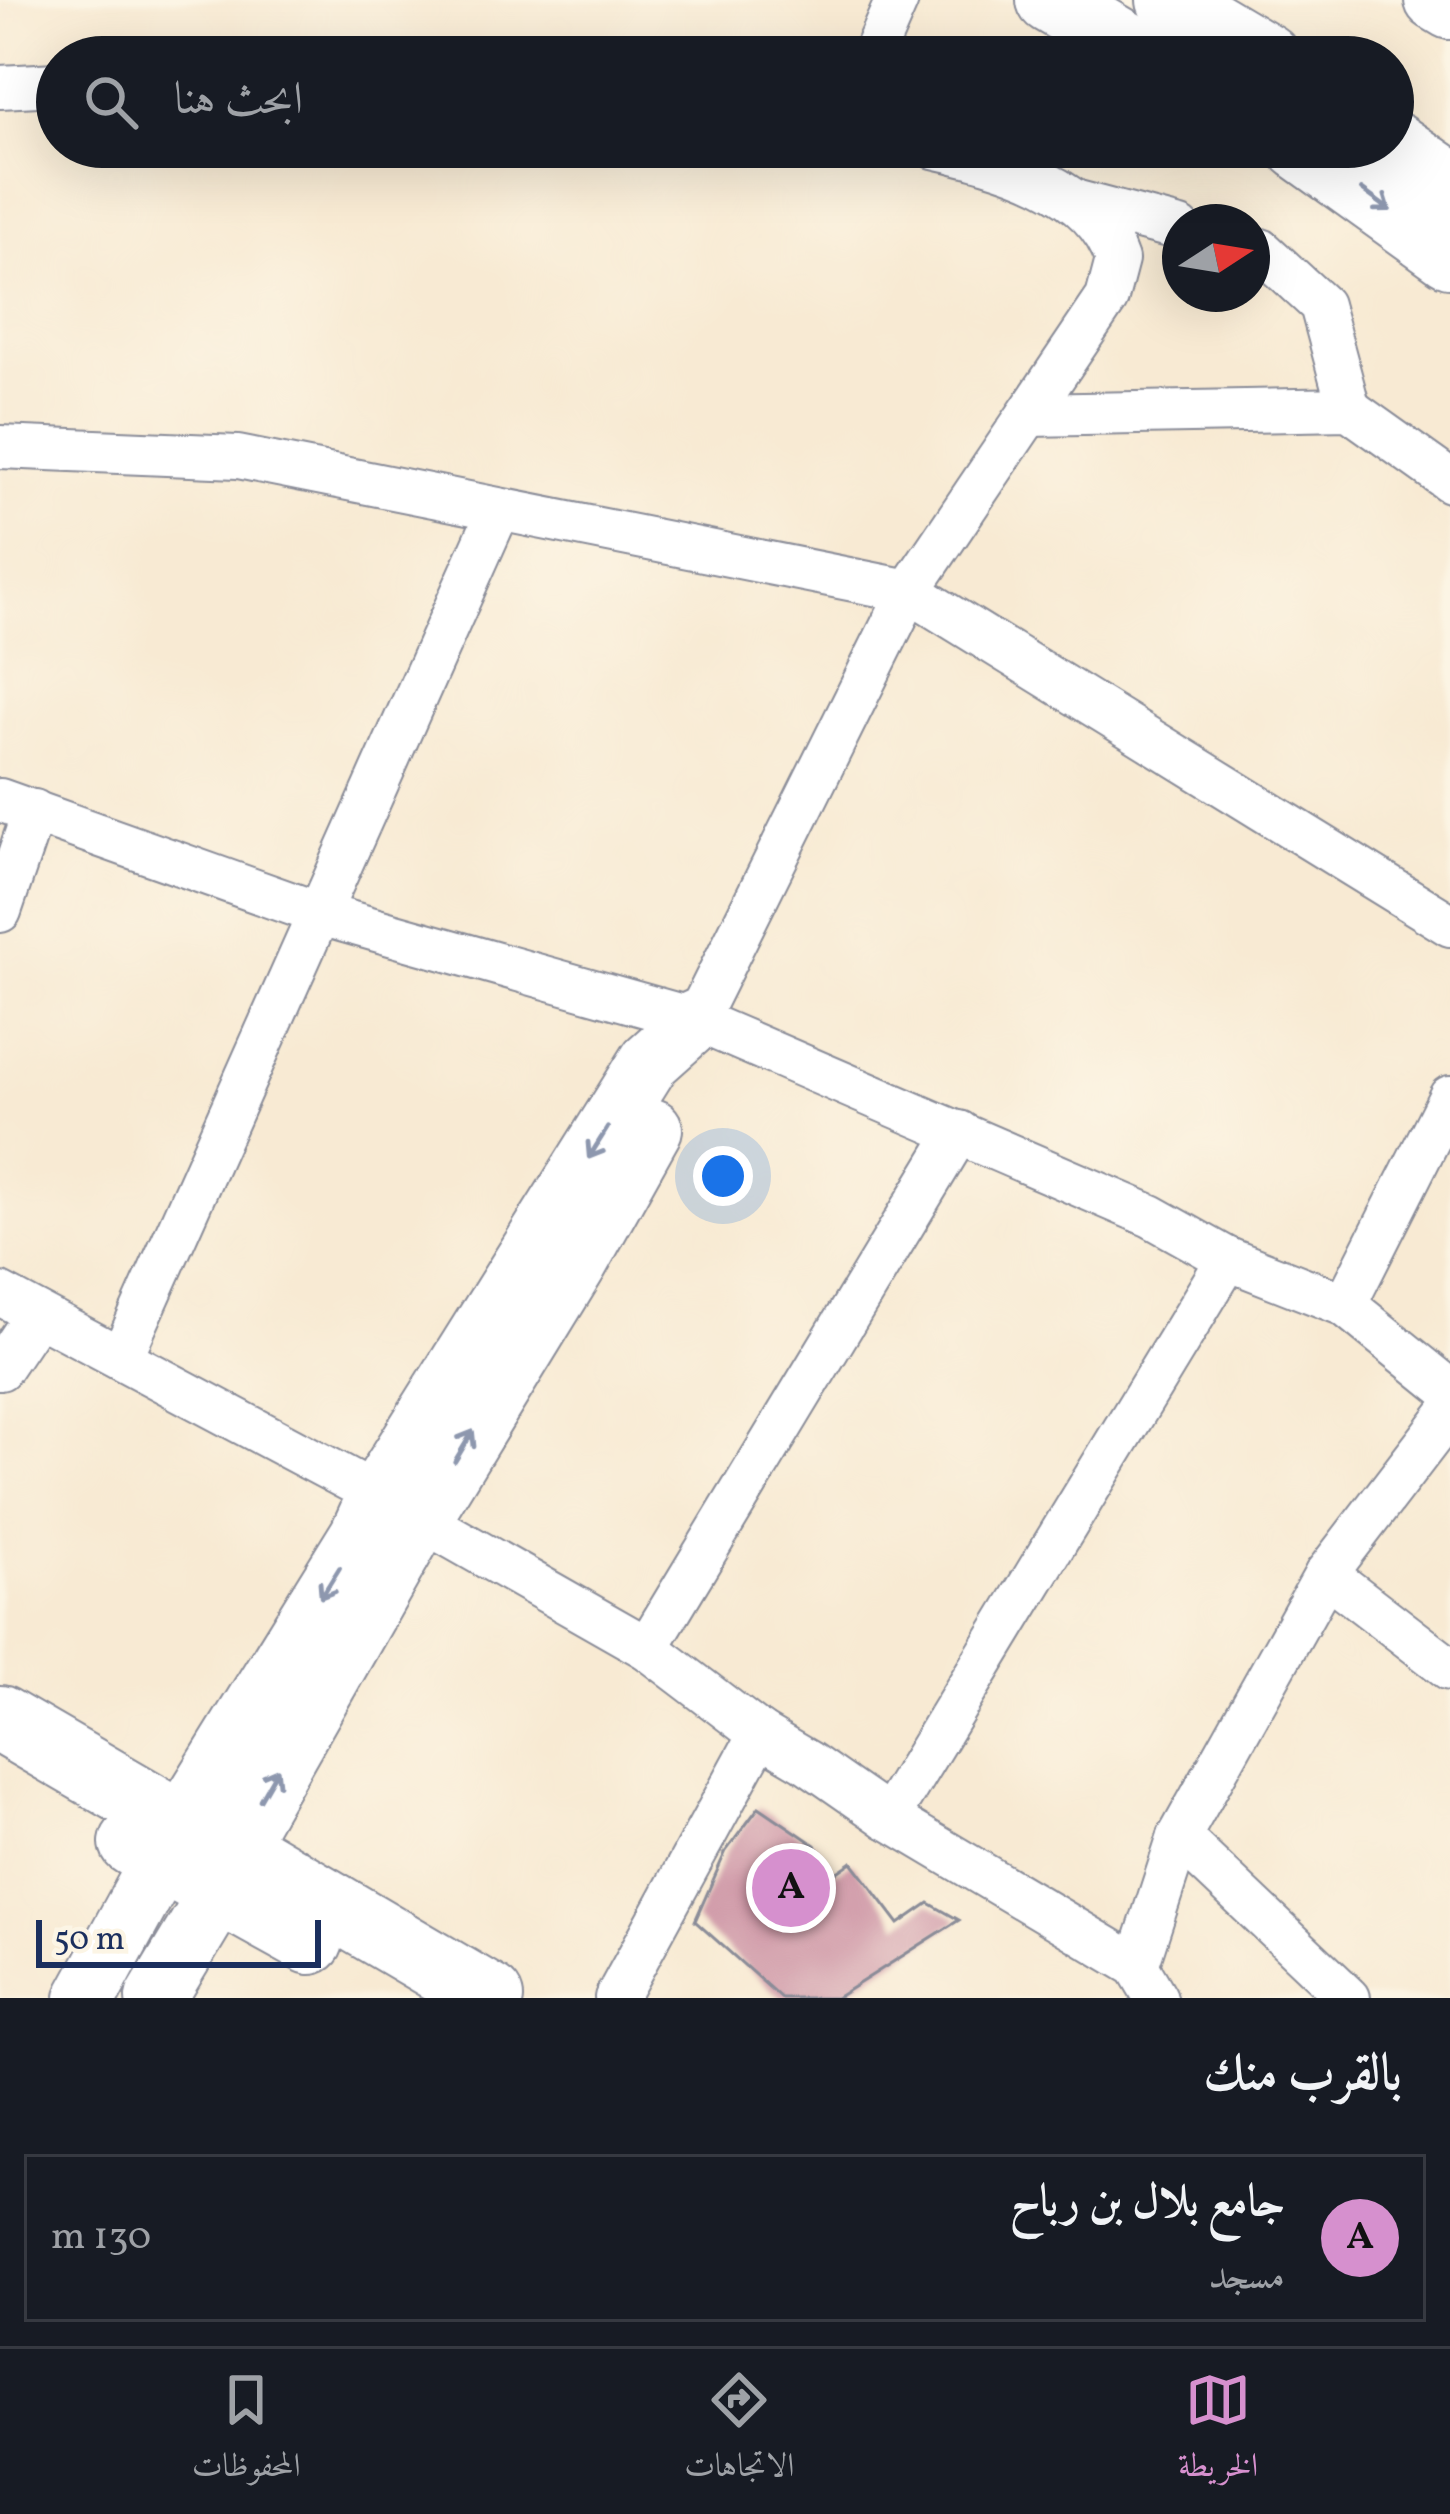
<!DOCTYPE html>
<html lang="ar">
<head>
<meta charset="utf-8">
<style>
	:root { --surface:#171b24; --page:#242831; --text:#f1f3f6; --muted:#9ea1a6; --line:#363941; --accent:#d690ce }
	body { margin:0; font-family:Vollkorn,Amiri,serif; background:var(--page); color:var(--text); direction:rtl }
	.compass { position:absolute; left:1162px; top:204px; width:108px; height:108px; border-radius:50%; background:var(--surface); box-shadow:0 12px 48px #0002; rotate:78deg }
	.scale { position:absolute; left:36px; bottom:30px; width:285px; box-sizing:border-box; padding-left:12px; border:6px solid #1b2f5e; border-top:0; font-size:33px; line-height:42px; white-space:nowrap; color:#1b2f5e; -webkit-text-stroke:9px #fcf5e5; paint-order:stroke }
	.you { position:absolute; left:723px; top:1176px; width:42px; height:42px; margin:-30px; border:9px solid #fff; border-radius:50%; background:#1a73e8; box-shadow:0 0 0 18px #1a73e833 }
	.badge { display:grid; place-items:center; width:78px; height:78px; border-radius:50%; background:var(--accent); color:#111; font-size:39px; font-weight:700 }
	.pin { position:absolute; translate:-50% -50%; border:6px solid #fff; box-shadow:0 3px 12px #0006 }
	.list { margin:0; padding:0; list-style:none }
	h2 { display:flex; justify-content:space-between; align-items:center; height:156px; margin:0; padding:0 48px; font-size:51px }
	h2 small { font-size:39px; font-weight:400; color:var(--muted) }
	.list li { display:grid; grid-template-columns:78px 1fr auto; gap:36px; align-items:center; box-sizing:border-box; height:168px; margin:0 24px 24px; padding:0 24px; border:3px solid var(--line); border-radius:0px }
	.list b { display:block; font-size:45px; white-space:nowrap }
	.list p { margin:0; font-size:39px; white-space:nowrap; color:var(--muted) }
	.list em { font-size:39px; font-style:normal; color:var(--muted) }
	.icon { flex:none; width:66px; height:66px; fill:none; stroke:currentColor; stroke-width:2; stroke-linecap:round; stroke-linejoin:round }
	.map { position:relative; flex:none; width:1450px; height:1998px; overflow:hidden; direction:ltr }
	.search { position:absolute; background:var(--surface); box-shadow:0 12px 48px #0002; left:36px; right:36px; top:36px; height:132px; display:flex; align-items:center; gap:30px; box-sizing:border-box; padding:0 42px; border-radius:66px; color:var(--muted); font-size:45px }
	.sheet { height:348px; background:var(--surface) }
	nav { display:flex; justify-content:space-around; align-items:center; box-sizing:border-box; height:168px; border-top:3px solid var(--line); background:var(--surface); font-size:33px; color:var(--muted) }
	nav a { display:grid; justify-items:center; gap:6px }
	nav .on { color:var(--accent) }
	.map>svg:first-child { display:block }
	.building { fill:#cd94a5 }
	.lines { fill:none; stroke-linecap:round; stroke-linejoin:round }
	.street-casing { stroke:#8a8c98; stroke-width:46 }
	.secondary-casing { stroke:#8a8c98; stroke-width:64 }
	.primary-casing { stroke:#8a8c98; stroke-width:70 }
	.highway-casing { stroke:#8a8c98; stroke-width:70 }
	.street { stroke:#fff; stroke-width:42 }
	.secondary { stroke:#fff; stroke-width:60 }
	.primary { stroke:#fff; stroke-width:66 }
	.highway { stroke:#fff; stroke-width:66 }
	.oneway { stroke:#8d97ae }
</style>
</head>
<body>
<div class="map">
<svg width="1450" height="1998" viewBox="0 0 1450 1998">
	<rect width="100%" height="100%" fill="#fcf5e5"/>
	<filter id="ink" filterUnits="userSpaceOnUse"><feTurbulence type="fractalNoise" baseFrequency=".00833" numOctaves="2"/><feDisplacementMap in="SourceGraphic" scale="24" xChannelSelector="R" yChannelSelector="G"/><feConvolveMatrix kernelMatrix="1 2 1 2 8 2 1 2 1" color-interpolation-filters="sRGB"/></filter>
	<filter id="wash" filterUnits="userSpaceOnUse"><feTurbulence type="fractalNoise" baseFrequency=".004" numOctaves="4" result="noise"/><feDisplacementMap in="SourceGraphic" scale="48" xChannelSelector="R" yChannelSelector="G"/><feGaussianBlur stdDeviation="2.7" result="paint"/><feColorMatrix in="noise" values="0 0 0 0 0 0 0 0 0 0 0 0 0 0 0 0 0 1.4 0 .05"/><feComposite in="paint" operator="in"/></filter>
	<g filter="url(#wash)">
		<rect width="100%" height="100%" fill="#f8ead3"/>
		<g id="blocks">
			<path class="building" d="M759 1807 815 1845 836 1873 852 1862 899 1924 929 1903 959 1920 836 1998H781L695 1921 726 1851Z"/>
		</g>
	</g>
	<g filter="url(#ink)">
		<use href="#blocks" fill-opacity="0" stroke="#8a8c98" stroke-width="3"/>
		<g class="lines">
			<defs>
				<g id="street">
					<path d="M872 57 897 0"/>
					<path d="M0 87 57 84"/>
					<path d="M934 147C1002 163 1093 185 1117 260L1107 298 909 591 1450 925"/>
					<path d="M1078 202 1180 229"/>
					<path d="M1252 248 1261 250 1321 305 1349 409"/>
					<path d="M1029 415 1349 409 1450 481"/>
					<path d="M0 447 238 457 909 591 696 1020"/>
					<path d="M0 800 320 914 696 1020 1151 1216 1228 1259 1345 1305 1450 1390"/>
					<path d="M0 911 34 811"/>
					<path d="M0 1294 378 1495 647 1648 760 1734 806 1761 888 1818 1137 1966 1156 1998"/>
					<path d="M1345 1305 1450 1097"/>
					<path d="M121 1358 499 510"/>
					<path d="M0 1369 37 1314"/>
					<path d="M1326 1574 1450 1669"/>
					<path d="M647 1648 959 1132"/>
					<path d="M888 1818 1228 1259"/>
					<path d="M1179 1837 1349 1998"/>
					<path d="M1137 1966 1179 1837 1326 1574 1450 1412"/>
					<path d="M616 1998 760 1734"/>
				</g>
				<g id="secondary">
					<path d="M1435 0 1450 9"/>
					<path d="M86 1998 181 1824 360 1535 378 1495 650 1061 696 1020"/>
					<path d="M156 1998 219 1893 233 1847 419 1521 577 1263 652 1129"/>
				</g>
				<g id="primary">
					<path d="M0 1719 181 1824 233 1847 490 1998"/>
					<path d="M133 1843 310 1941"/>
				</g>
				<g id="highway">
					<path d="M1050 0 1147 57"/>
					<path d="M1170 0 1266 57"/>
					<path d="M1393 145 1450 184"/>
					<path d="M1301 147 1450 254"/>
				</g>
			</defs>
			<use href="#street" class="street-casing"/>
			<use href="#secondary" class="secondary-casing"/>
			<use href="#primary" class="primary-casing"/>
			<use href="#highway" class="highway-casing"/>
			<use href="#street" class="street"/>
			<use href="#secondary" class="secondary"/>
			<use href="#primary" class="primary"/>
			<use href="#highway" class="highway"/>
		</g>
		<defs><path id="oneway-shaft" d="M-6 0H5M1.5-3L5.5 0L1.5 3" fill="none" stroke-width="1.6" stroke-linecap="round" stroke-linejoin="round" transform="scale(3)"/></defs>
		<g class="oneway">
			<use href="#oneway-shaft" transform="translate(1376 200) rotate(36)"/>
			<use href="#oneway-shaft" transform="translate(598 1143) rotate(122)"/>
			<use href="#oneway-shaft" transform="translate(464 1446) rotate(-59)"/>
			<use href="#oneway-shaft" transform="translate(330 1583) rotate(122)"/>
			<use href="#oneway-shaft" transform="translate(269 1784) rotate(-60)"/>
		</g>
	</g>
</svg>
<svg class="compass" viewBox="-18 -18 36 36"><path d="M0-13l5 13h-10z" fill="#e53935"/><path d="M0 13l5-13h-10z" fill="#9ea1a6"/></svg>
<div class="scale">50 m</div>
<div class="you"></div>
<div class="pin badge" style="left:791px;top:1888px">A</div>
<div class="search"><svg class="icon" aria-label="search" viewBox="0 0 24 24"><circle cx="10" cy="10" r="6"/><path d="M15 15l6 6"/></svg>ابحث هنا</div>
</div>
<section class="sheet">
<h2>بالقرب منك<small></small></h2>
<ul class="list">
<li><span class="badge">A</span><div><b>جامع بلال بن رباح</b><p>مسجد</p></div><em>130 m</em></li>
</ul>
</section>
<nav>
<a class="on"><svg class="icon" aria-label="map" viewBox="0 0 24 24"><path d="M3 6l6-2 6 2 6-2v14l-6 2-6-2-6 2zM9 4v14M15 6v14"/></svg>الخريطة</a>
<a><svg class="icon" aria-label="directions" viewBox="0 0 24 24"><path d="M12 3l9 9-9 9-9-9zM9 14v-3h6M13 9l2 2-2 2"/></svg>الاتجاهات</a>
<a><svg class="icon" aria-label="saved" viewBox="0 0 24 24"><path d="M7 4h10v16l-5-4-5 4z"/></svg>المحفوظات</a>
</nav>
</body>
</html>
